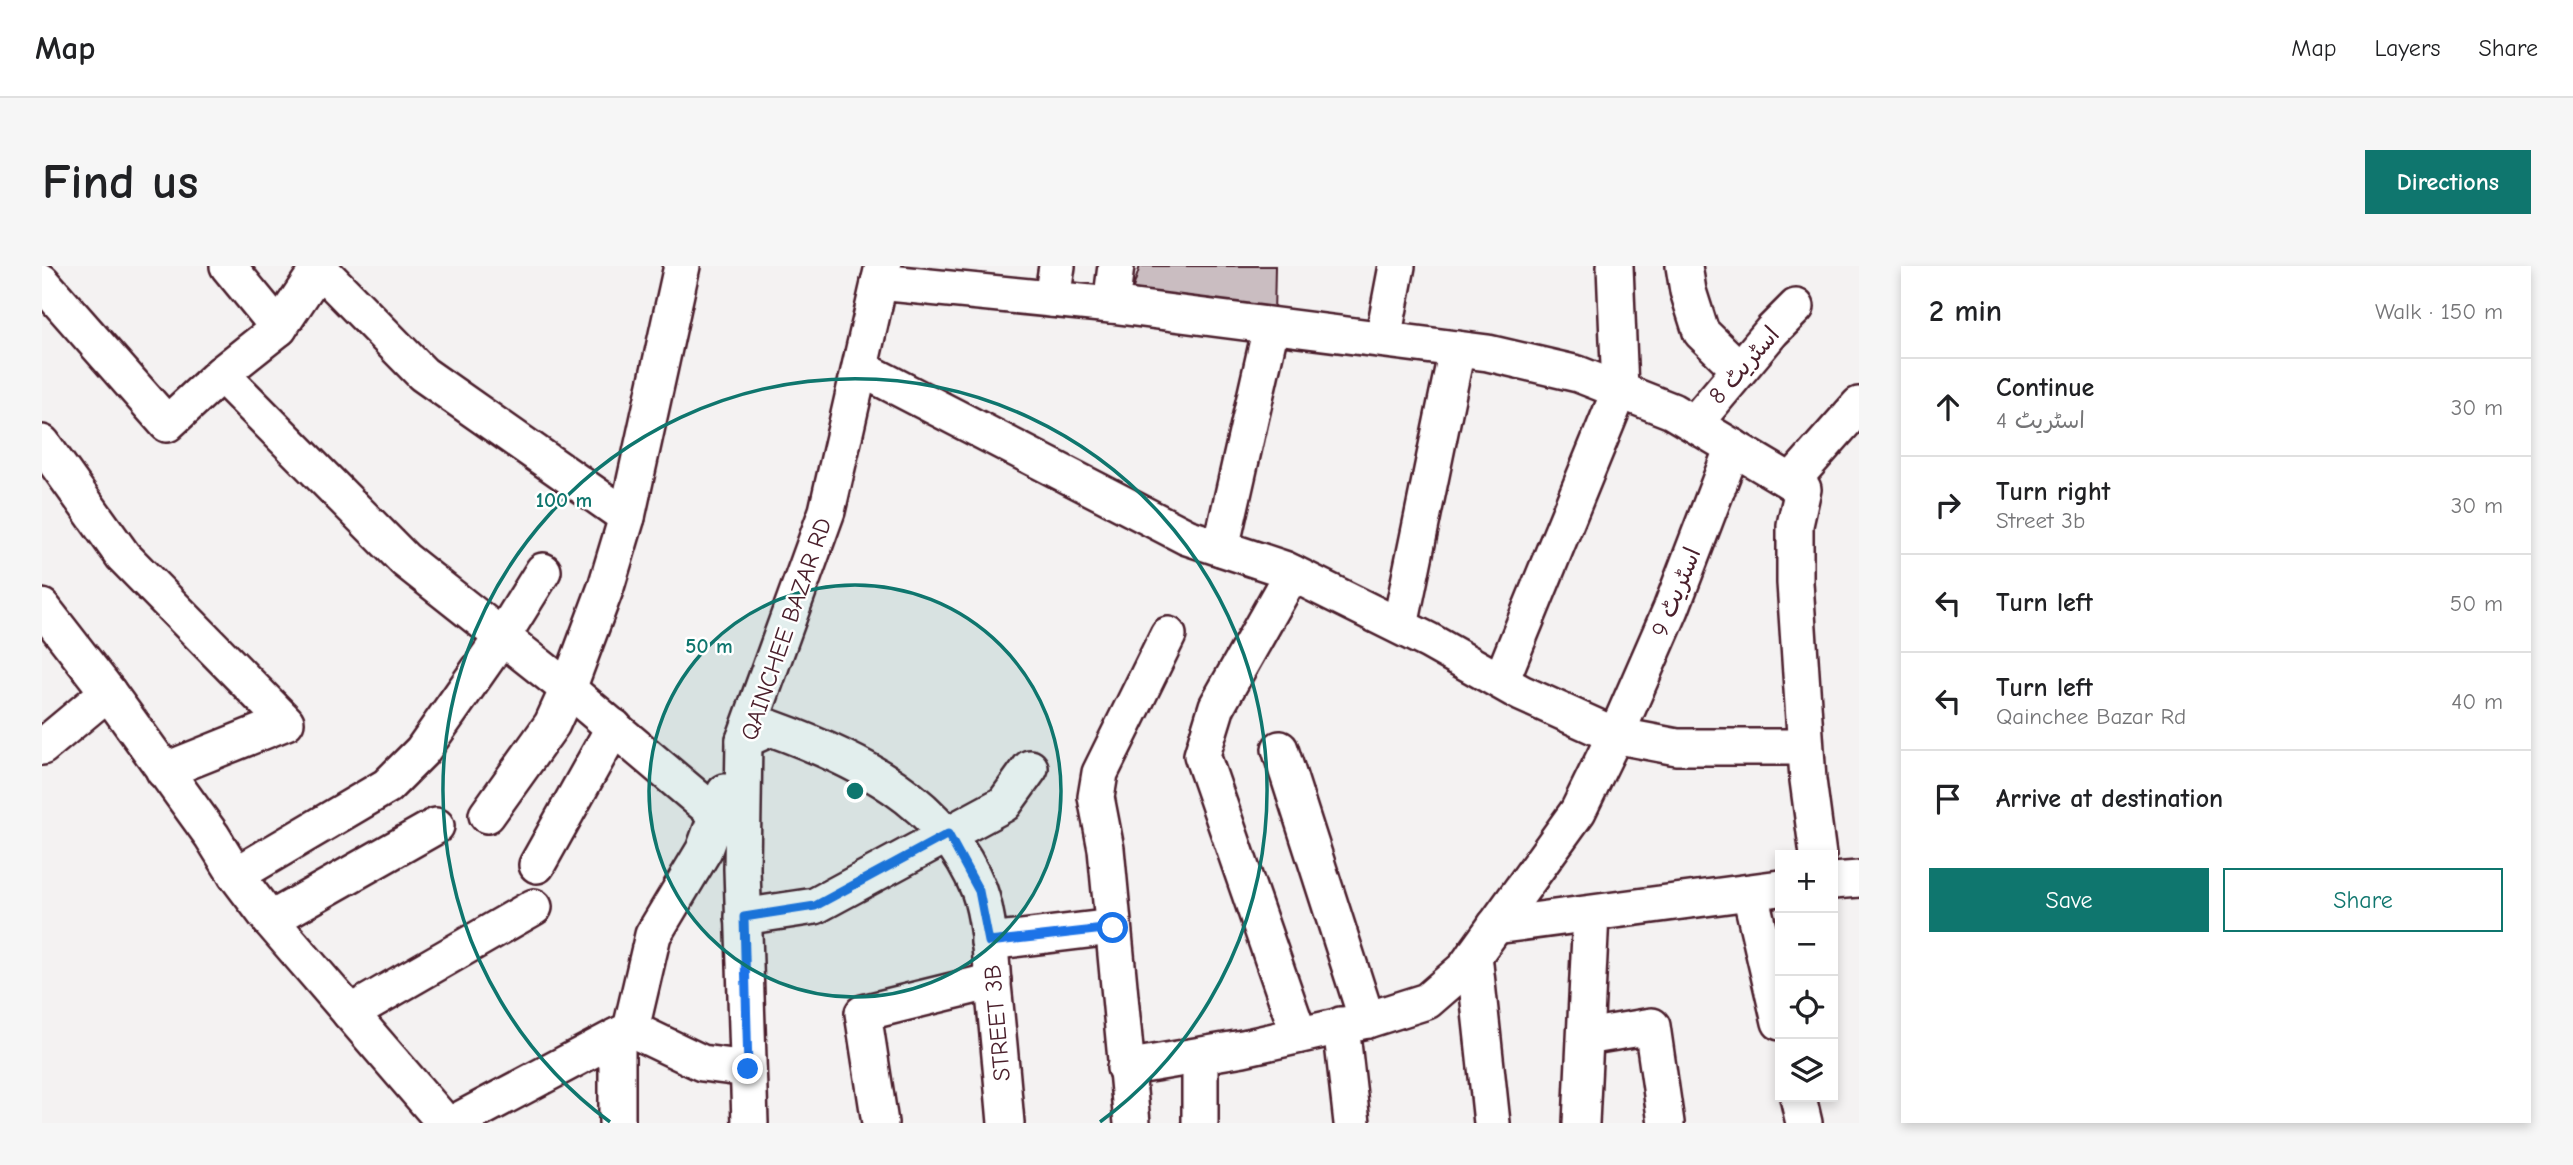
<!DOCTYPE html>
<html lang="en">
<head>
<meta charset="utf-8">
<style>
	:root { --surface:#fff; --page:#f6f6f6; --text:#202124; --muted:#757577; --line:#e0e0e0; --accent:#0f766e }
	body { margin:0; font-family:"Comic Neue","Playpen Sans Arabic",sans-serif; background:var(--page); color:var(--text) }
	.controls { position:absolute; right:21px; bottom:21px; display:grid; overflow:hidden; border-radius:0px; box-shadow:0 4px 10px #0003 }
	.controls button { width:63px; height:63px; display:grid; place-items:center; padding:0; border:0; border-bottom:2px solid var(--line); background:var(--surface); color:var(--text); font:35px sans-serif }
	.stop { position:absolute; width:21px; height:21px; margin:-16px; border:5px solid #1a73e8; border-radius:50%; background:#fff }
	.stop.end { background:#1a73e8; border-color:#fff; box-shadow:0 2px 7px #0008 }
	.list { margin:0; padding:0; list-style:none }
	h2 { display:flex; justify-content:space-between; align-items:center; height:91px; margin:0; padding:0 28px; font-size:30px }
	h2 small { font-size:23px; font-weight:400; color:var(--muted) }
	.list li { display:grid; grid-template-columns:46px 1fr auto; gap:21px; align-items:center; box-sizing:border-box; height:98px; padding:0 28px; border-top:2px solid var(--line) }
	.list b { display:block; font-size:26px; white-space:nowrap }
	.list p { margin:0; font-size:23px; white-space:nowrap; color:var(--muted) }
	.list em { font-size:23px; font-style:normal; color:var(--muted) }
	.actions { display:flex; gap:14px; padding:21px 28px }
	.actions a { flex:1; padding:16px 0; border:2px solid var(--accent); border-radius:0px; text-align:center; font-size:24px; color:var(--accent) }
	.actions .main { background:var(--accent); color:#fff }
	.icon { flex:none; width:38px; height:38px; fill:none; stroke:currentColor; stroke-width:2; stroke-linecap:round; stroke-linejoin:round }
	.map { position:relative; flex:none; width:1817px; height:857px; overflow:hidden; border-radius:0px }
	header { display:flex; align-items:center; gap:42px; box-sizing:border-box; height:98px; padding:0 35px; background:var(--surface); border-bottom:2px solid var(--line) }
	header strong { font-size:33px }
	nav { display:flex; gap:38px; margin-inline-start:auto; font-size:24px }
	.intro { display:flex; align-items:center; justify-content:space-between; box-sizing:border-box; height:168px; padding:0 42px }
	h1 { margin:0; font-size:49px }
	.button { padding:18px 32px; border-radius:0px; background:var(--accent); color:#fff; font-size:24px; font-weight:700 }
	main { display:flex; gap:42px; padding:0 42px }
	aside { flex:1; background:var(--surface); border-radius:0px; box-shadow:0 4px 10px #0003 }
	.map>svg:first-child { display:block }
	.building { fill:#cabdc1; stroke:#4a1f2b; stroke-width:2 }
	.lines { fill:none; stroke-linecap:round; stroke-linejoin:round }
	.minor-casing { stroke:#4a1f2b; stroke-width:40 }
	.minor { stroke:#fff; stroke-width:35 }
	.route { stroke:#1a73e8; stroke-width:9 }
	.ring { fill:none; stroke:#0f766e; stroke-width:3.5 }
	.labels { text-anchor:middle; stroke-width:5; stroke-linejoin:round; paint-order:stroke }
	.street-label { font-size:24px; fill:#4a1f2b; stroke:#fff }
	.centre { fill:#0f766e; stroke:#fff; stroke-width:3.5 }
	.ring-label { font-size:21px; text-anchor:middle; font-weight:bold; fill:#0f766e; stroke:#fff; stroke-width:5; stroke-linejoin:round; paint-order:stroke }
</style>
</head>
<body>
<header>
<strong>Map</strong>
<nav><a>Map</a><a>Layers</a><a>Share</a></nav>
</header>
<div class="intro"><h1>Find us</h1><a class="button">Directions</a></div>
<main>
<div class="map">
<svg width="1817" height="857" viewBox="0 0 1817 857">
	<rect width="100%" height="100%" fill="#f4f2f2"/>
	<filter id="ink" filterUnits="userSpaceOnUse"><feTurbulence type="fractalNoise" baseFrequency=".0143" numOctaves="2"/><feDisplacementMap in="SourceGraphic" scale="14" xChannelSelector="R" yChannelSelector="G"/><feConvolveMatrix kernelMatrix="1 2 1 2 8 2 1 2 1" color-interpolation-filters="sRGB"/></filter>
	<g filter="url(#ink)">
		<path class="building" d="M1098 0H1233L1232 51 1088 32Z"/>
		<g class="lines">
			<defs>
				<g id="minor">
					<path d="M186 0 237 62"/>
					<path d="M275 0 381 108 585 251"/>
					<path d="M1642 0 1646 25 1659 66 1697 103"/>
					<path d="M0 16 125 158 179 108 237 62 277 2 280 0"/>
					<path d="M837 16 1069 39 1446 87 1536 108 1630 145 1761 223 1753 259V317L1766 514 1776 589"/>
					<path d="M1010 33 1015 0"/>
					<path d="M1069 39 1074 0"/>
					<path d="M1341 73 1355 0"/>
					<path d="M818 102 1145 271 1242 303 1387 375 1479 427 1572 469 1635 481H1763"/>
					<path d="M179 108 363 294 526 423 675 549"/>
					<path d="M1652 158 1730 65 1754 41"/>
					<path d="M0 177 81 290 244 456 122 505"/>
					<path d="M1749 216 1817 139"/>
					<path d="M1179 282 1229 61"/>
					<path d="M1250 307 1175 440 1160 489 1257 769"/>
					<path d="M0 341 66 426 170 570 194 609 228 654 403 857"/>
					<path d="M1358 360 1415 83"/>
					<path d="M1459 415 1578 124 1573 0"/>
					<path d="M702 474 729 462C815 493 901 534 937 624 947 651 949 690 951 719 956 765 960 811 964 857"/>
					<path d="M0 481 66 426"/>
					<path d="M1238 483 1325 754"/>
					<path d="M445 549 510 458 526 423 564 321 585 251 640 0"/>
					<path d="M495 599 572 461"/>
					<path d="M194 609 345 520 380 485 460 371 501 305"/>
					<path d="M1791 615 1817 613"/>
					<path d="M1708 627 1738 756"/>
					<path d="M701 651 773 640 962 538 988 502"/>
					<path d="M228 654 394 560"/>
					<path d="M1453 660 1738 622"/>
					<path d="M947 676 1071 661"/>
					<path d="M1432 689 1450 857"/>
					<path d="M308 747 492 641"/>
					<path d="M1299 759 1310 857"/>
					<path d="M589 763 660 797 706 803"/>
					<path d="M575 770V857"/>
					<path d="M1544 771 1610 760 1624 857"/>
					<path d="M1158 790V857"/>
					<path d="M1083 802 1201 782 1325 754 1385 735 1423 702 1536 545 1581 453 1629 343 1691 181"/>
					<path d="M1756 831 1762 857"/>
					<path d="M412 857 589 763 611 669 662 584 683 526"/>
					<path d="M708 857 700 603 702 474 785 245 841 0"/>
					<path d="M838 857 821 747 951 715"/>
					<path d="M1090 857 1064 583 1054 531 1058 507 1126 369"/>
					<path d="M1539 857 1549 648"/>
				</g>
			</defs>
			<use href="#minor" class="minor-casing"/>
			<use href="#minor" class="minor"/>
		</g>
	</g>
	<g class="lines" filter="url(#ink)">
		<path class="route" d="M706 803 702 651 773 640 906 568 937 625 947 676 1071 662"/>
	</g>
	<circle cx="813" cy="525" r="206" fill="#0f766e" fill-opacity=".12"/>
	<g class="ring">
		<circle cx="813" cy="525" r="206"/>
		<path d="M568 856A412 412 0 1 1 1058 856"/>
	</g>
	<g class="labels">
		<g class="street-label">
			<text transform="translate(1702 99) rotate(-49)" y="8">اسٹریٹ 8</text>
			<text transform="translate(1634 326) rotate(-68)" y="8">اسٹریٹ 9</text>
			<text transform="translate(744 363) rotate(-71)" y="8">QAINCHEE BAZAR RD</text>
			<text transform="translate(955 757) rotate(-95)" y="8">STREET 3B</text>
		</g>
	</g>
	<circle cx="813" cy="525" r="10" class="centre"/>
	<g class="ring-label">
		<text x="522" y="241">100 m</text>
		<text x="667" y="387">50 m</text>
	</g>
</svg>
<div class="controls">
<button>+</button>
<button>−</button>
<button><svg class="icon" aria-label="locate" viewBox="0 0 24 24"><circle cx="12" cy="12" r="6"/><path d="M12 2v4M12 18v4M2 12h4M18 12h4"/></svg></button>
<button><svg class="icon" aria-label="layers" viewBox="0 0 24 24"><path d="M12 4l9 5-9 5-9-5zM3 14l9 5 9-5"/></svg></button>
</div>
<div class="stop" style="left:1071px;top:662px"></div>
<div class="stop end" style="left:706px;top:803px"></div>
</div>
<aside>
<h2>2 min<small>Walk · 150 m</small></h2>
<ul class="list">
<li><svg class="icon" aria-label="ahead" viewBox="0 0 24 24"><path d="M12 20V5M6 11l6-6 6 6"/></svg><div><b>Continue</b><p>اسٹریٹ 4</p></div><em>30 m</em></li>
<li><svg class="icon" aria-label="right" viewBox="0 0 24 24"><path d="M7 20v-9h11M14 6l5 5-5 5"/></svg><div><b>Turn right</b><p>Street 3b</p></div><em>30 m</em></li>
<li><svg class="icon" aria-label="left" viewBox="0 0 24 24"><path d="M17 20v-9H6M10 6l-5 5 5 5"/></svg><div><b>Turn left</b></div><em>50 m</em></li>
<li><svg class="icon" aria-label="left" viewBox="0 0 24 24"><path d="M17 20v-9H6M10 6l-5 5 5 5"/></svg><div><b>Turn left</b><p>Qainchee Bazar Rd</p></div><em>40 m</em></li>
<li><svg class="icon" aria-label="arrive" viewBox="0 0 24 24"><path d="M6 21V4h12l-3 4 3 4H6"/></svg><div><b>Arrive at destination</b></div></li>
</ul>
<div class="actions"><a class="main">Save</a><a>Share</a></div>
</aside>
</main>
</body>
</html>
